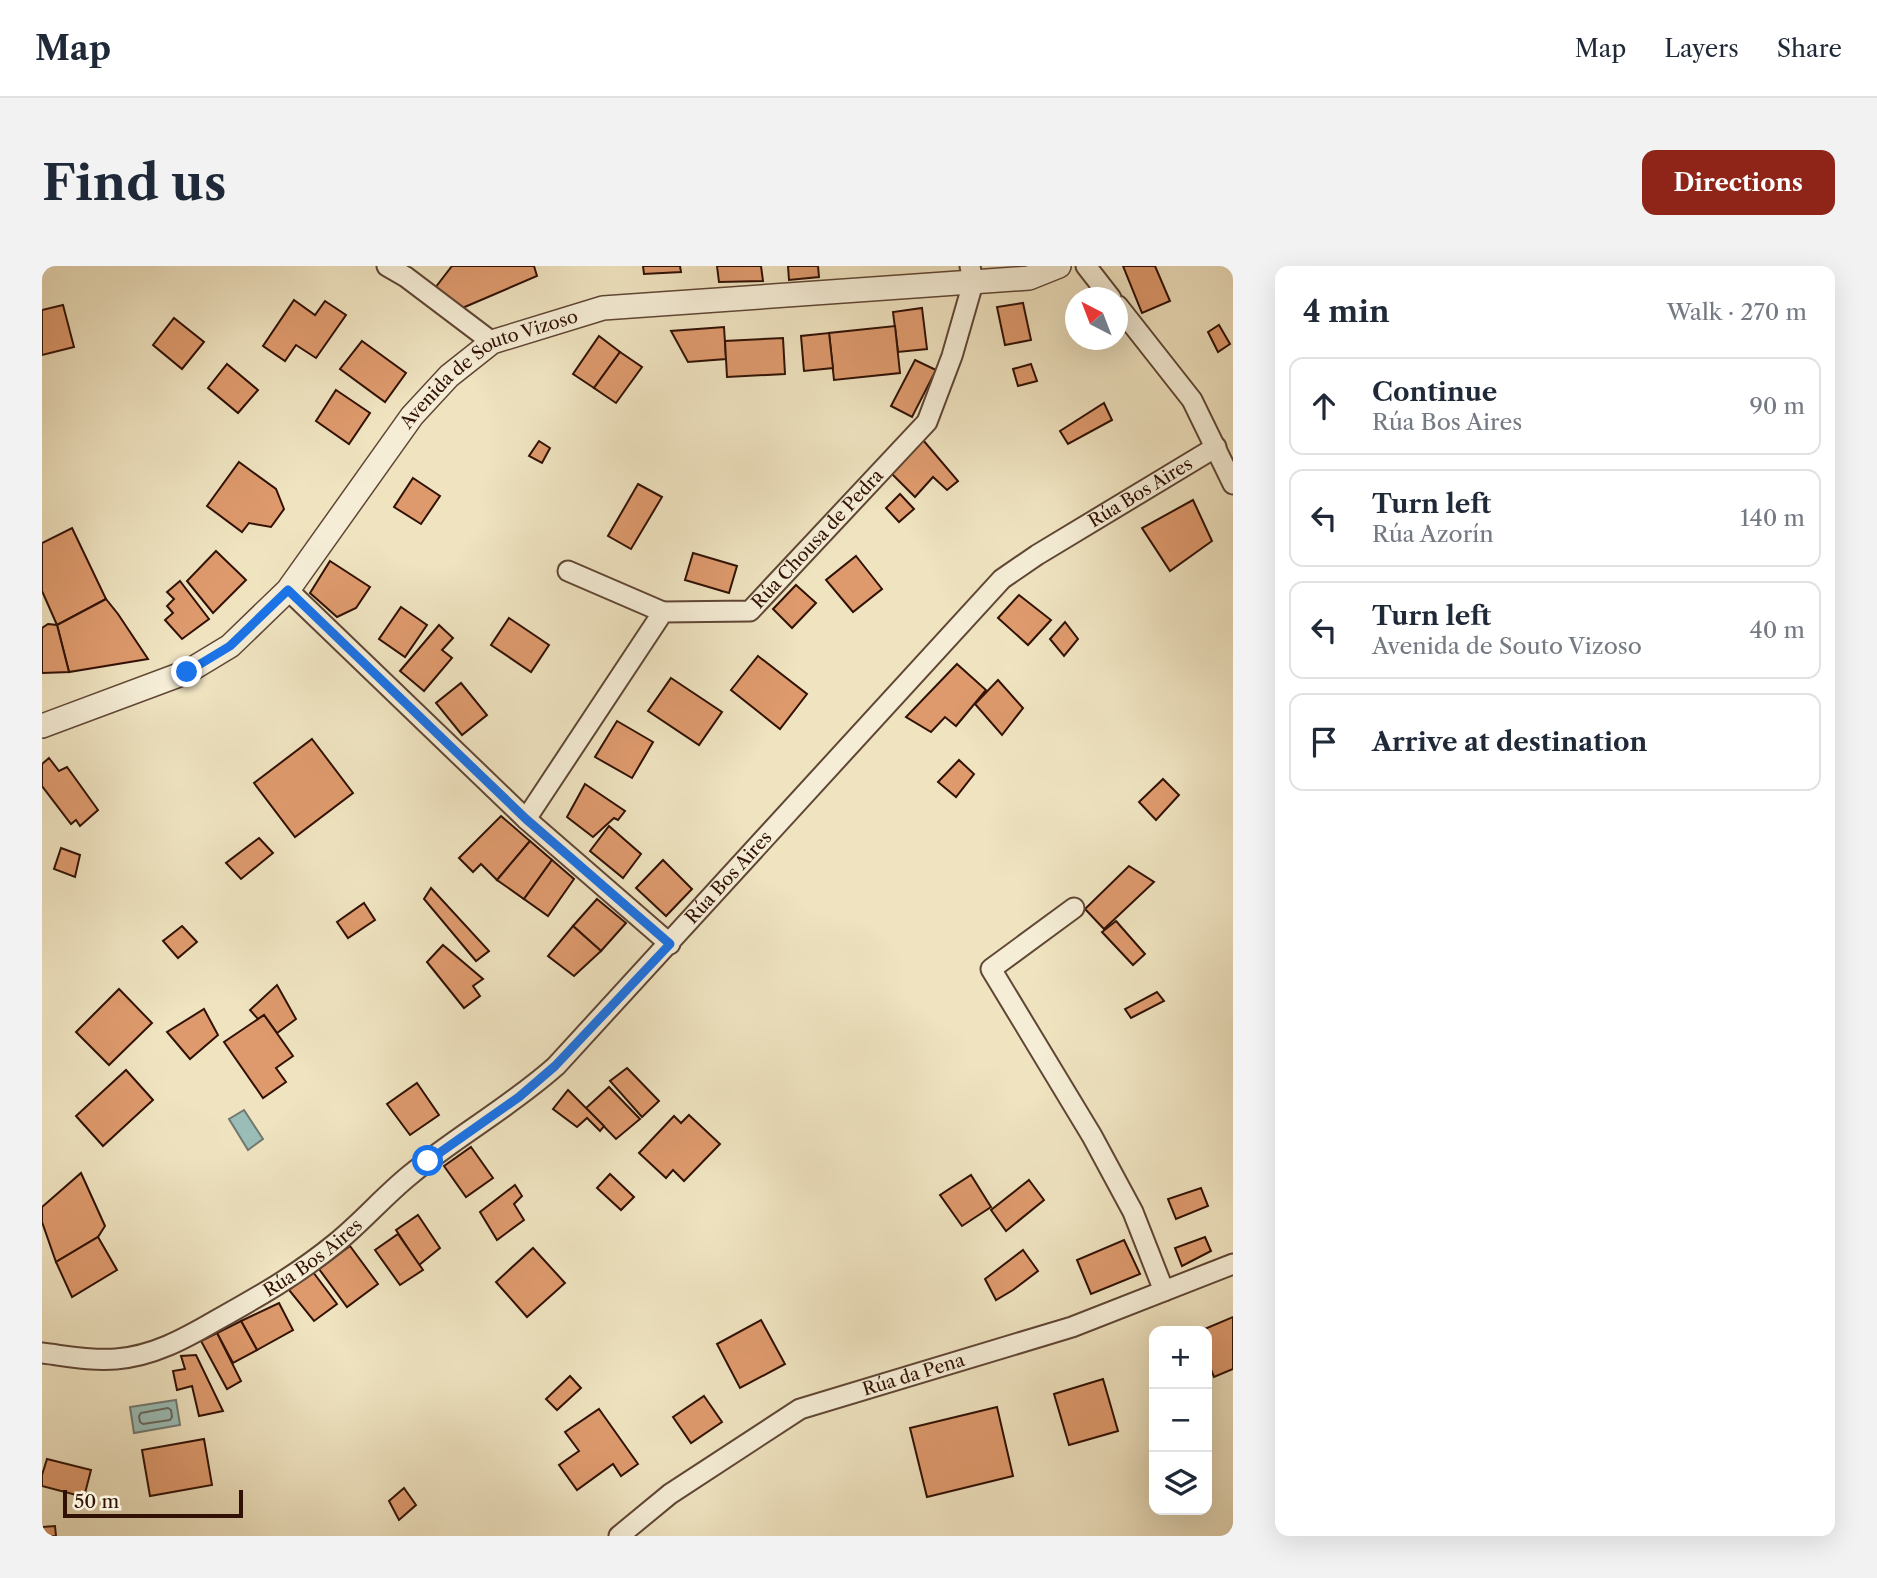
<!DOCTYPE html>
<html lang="en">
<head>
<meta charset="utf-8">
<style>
	:root { --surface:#fff; --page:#f2f2f3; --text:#1f2937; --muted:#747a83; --line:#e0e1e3; --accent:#8f2418 }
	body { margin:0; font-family:"Libre Caslon Text",serif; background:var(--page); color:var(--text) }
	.controls { position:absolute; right:21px; bottom:21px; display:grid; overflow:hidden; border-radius:14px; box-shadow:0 7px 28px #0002 }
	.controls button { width:63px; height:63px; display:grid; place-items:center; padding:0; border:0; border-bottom:2px solid var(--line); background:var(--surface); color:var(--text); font:35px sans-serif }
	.compass { position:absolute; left:1023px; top:21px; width:63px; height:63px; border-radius:50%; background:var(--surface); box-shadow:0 7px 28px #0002; rotate:318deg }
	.scale { position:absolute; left:21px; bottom:18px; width:180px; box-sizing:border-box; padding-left:7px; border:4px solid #311105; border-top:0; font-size:19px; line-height:24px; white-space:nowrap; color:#311105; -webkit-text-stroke:5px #f5edd6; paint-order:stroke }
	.stop { position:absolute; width:21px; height:21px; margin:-16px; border:5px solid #1a73e8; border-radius:50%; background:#fff }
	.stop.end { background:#1a73e8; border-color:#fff; box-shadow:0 2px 7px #0008 }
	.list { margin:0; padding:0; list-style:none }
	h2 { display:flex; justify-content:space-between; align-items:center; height:91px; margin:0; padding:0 28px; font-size:30px }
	h2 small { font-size:23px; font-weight:400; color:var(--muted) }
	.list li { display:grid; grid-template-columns:46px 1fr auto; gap:21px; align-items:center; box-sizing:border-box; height:98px; margin:0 14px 14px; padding:0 14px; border:2px solid var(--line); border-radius:14px }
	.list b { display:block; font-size:26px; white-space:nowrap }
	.list p { margin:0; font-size:23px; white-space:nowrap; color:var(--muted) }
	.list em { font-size:23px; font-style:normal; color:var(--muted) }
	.icon { flex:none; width:38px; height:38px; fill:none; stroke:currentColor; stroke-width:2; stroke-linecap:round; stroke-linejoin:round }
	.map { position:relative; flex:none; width:1191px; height:1270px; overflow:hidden; border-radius:14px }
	header { display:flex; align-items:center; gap:42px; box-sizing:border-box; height:98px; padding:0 35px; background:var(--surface); border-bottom:2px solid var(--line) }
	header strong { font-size:33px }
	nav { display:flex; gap:38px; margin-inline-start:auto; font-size:24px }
	.intro { display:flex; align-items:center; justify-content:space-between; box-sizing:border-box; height:168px; padding:0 42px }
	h1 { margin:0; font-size:49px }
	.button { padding:18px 32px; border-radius:14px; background:var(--accent); color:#fff; font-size:24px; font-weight:700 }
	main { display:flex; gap:42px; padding:0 42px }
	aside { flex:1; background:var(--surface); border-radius:14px; box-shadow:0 7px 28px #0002 }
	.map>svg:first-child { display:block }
	.water { fill:#9abdb7; stroke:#707870; stroke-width:2 }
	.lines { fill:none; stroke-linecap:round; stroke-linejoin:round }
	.shore { stroke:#66675e; stroke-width:2 }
	.building { fill:#de9a6d; stroke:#311105; stroke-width:2 }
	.minor-casing { stroke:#604634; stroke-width:23 }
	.tertiary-casing { stroke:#604634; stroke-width:26 }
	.minor { stroke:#f5edd6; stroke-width:19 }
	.tertiary { stroke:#f5edd6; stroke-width:23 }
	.route { stroke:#1a73e8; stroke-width:9 }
	.labels { text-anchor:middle; stroke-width:7; stroke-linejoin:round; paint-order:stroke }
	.street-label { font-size:18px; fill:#311105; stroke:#f5edd6 }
</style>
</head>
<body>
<header>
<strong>Map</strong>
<nav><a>Map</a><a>Layers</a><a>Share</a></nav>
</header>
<div class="intro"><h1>Find us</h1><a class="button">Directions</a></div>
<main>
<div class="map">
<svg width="1191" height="1270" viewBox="0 0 1191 1270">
	<rect width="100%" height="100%" fill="#efe3c0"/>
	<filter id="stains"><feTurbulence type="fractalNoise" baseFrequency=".00286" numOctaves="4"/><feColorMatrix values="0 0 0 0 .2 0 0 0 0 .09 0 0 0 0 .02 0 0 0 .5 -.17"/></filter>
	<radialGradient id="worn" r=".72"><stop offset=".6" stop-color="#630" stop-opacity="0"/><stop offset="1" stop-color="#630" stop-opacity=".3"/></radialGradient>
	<g class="water">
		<path d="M202 844 221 873 206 884 187 853Z"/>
		<path d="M134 1134 138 1159 92 1167 88 1141Z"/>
	</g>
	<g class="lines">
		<path class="shore" d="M126 1142 129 1144 130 1151 128 1154 101 1158 98 1156 97 1150 99 1147Z"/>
	</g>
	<g class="building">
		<path d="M410 0H492L495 10 418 43 393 22Z"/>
		<path d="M601 0H638L639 6 602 8Z"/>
		<path d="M675 0H719L721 15 677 16Z"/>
		<path d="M746 0H776L777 11 747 14Z"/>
		<path d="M1081 0H1113L1128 35 1100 47Z"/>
		<path d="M252 34 273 49 283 35 304 49 274 92 254 79 243 95 221 80Z"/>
		<path d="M981 37 989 74 963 79 955 41Z"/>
		<path d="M21 39 32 81 0 89V44Z"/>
		<path d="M880 42 885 83 856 86 851 46Z"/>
		<path d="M132 52 162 76 140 103 111 79Z"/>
		<path d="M1177 59 1188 78 1176 86 1166 66Z"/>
		<path d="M853 60 858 107 792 114 787 67Z"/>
		<path d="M682 61 684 93 646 96 629 65Z"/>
		<path d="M787 67 791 102 762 105 759 70Z"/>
		<path d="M557 70 578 86 552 122 531 108Z"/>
		<path d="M741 72 743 108 685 111 683 75Z"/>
		<path d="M320 75 364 107 343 136 298 103Z"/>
		<path d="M578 86 600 101 574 137 552 122Z"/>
		<path d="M873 94 894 104 870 151 849 140Z"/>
		<path d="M185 98 216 124 196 147 166 122Z"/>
		<path d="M989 98 995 115 976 120 971 103Z"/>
		<path d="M294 124 328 147 307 178 274 155Z"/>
		<path d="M1062 137 1070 154 1026 178 1018 165Z"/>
		<path d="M881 174 916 215 905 224 891 211 873 231 848 206Z"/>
		<path d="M497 175 508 182 500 197 487 190Z"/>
		<path d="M197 196 234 223 242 243 229 261 207 257 200 266 165 240Z"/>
		<path d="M371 212 398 230 379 258 352 241Z"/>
		<path d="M596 218 620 231 589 283 566 270Z"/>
		<path d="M858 228 872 243 857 256 844 242Z"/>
		<path d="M1151 234 1170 275 1128 305 1100 262Z"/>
		<path d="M30 262 64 333 15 359 0 325V277Z"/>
		<path d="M174 285 204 314 171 347 145 315Z"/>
		<path d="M651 287 695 300 687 327 643 314Z"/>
		<path d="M814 290 840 323 811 346 784 314Z"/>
		<path d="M288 295 328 321 314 342 295 351 268 327Z"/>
		<path d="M138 315 167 353 140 373 123 354 131 347 125 340 132 333 125 326Z"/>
		<path d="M754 319 774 337 750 362 731 343Z"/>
		<path d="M977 329 1009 354 986 379 956 352Z"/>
		<path d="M64 333 76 348 106 393 27 406 15 359Z"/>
		<path d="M359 341 385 359 363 391 337 373Z"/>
		<path d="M467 352 507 379 489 406 449 379Z"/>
		<path d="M1023 356 1036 373 1022 390 1008 373Z"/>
		<path d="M6 358 15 359 27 406 0 407V362Z"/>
		<path d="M397 359 411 372 400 384 410 392 382 425 358 405Z"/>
		<path d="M716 390 765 428 738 463 689 424Z"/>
		<path d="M915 398 944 424 914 460 903 451 889 466 864 451Z"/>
		<path d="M629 412 680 446 657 479 606 445Z"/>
		<path d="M956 414 981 442 960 469 933 438Z"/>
		<path d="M419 417 445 449 420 469 394 437Z"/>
		<path d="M575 455 611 476 590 512 553 491Z"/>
		<path d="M270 473 311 527 253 571 212 517Z"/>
		<path d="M7 492 17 505 25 501 56 544 38 560 34 554 29 558 0 520V498Z"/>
		<path d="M917 494 932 508 914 531 896 516Z"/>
		<path d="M1121 513 1137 529 1114 554 1097 536Z"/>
		<path d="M543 518 583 545 576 554 572 552 551 571 525 551Z"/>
		<path d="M459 550 488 575 455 614 439 598 431 606 417 592Z"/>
		<path d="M567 560 599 588 581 612 548 585Z"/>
		<path d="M217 572 231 587 199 613 184 597Z"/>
		<path d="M488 575 510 594 482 633 455 614Z"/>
		<path d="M19 582 38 589 33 611 12 603Z"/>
		<path d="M510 594 532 613 506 650 482 633Z"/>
		<path d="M621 594 650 623 624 650 594 622Z"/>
		<path d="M1087 600 1112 616 1062 663 1043 643Z"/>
		<path d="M389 622 447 685 434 695 382 633Z"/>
		<path d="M555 633 584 657 559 685 531 660Z"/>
		<path d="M322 637 333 654 306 672 295 656Z"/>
		<path d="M1074 655 1103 688 1091 699 1060 666Z"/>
		<path d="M140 660 155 676 136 692 121 675Z"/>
		<path d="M531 660 559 685 532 710 506 690Z"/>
		<path d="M401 679 441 713 431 720 438 730 422 742 385 696Z"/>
		<path d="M235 719 254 753 235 767 222 749 216 753 208 744Z"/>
		<path d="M77 723 110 757 67 799 34 766Z"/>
		<path d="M1115 726 1122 735 1089 752 1083 743Z"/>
		<path d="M162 743 176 769 148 793 125 766Z"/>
		<path d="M222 749 251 790 234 802 244 816 221 832 182 776Z"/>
		<path d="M585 802 617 835 600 851 568 815Z"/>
		<path d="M84 804 111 834 61 880 34 850Z"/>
		<path d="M375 817 397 849 368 869 345 838Z"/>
		<path d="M567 821 598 853 574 873 544 842Z"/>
		<path d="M526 824 562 860 558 865 545 852 535 861 511 843Z"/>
		<path d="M647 849 678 878 642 915 631 904 624 912 597 887 632 850 639 857Z"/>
		<path d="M429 881 451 912 424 931 402 900Z"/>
		<path d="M39 907 63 960 56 971 14 996 0 956V941Z"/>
		<path d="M568 908 592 931 579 944 555 922Z"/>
		<path d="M929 909 949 941 920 960 898 929Z"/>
		<path d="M987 914 1002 934 964 965 949 944Z"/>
		<path d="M473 919 480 930 472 938 482 954 455 974 438 946Z"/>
		<path d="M1159 922 1166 940 1134 953 1126 933Z"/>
		<path d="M376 949 398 982 377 999 354 964Z"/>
		<path d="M356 968 381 1004 358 1019 333 984Z"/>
		<path d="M56 971 75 1004 30 1031 14 996Z"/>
		<path d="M1163 971 1169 985 1140 1000 1133 982Z"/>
		<path d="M1082 974 1098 1008 1049 1028 1035 994Z"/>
		<path d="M308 980 336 1018 305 1041 277 1003Z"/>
		<path d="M491 982 523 1017 485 1051 454 1016Z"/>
		<path d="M981 984 996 1005 971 1024 954 1034 943 1013Z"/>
		<path d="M271 1006 295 1038 272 1055 247 1024Z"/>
		<path d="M237 1037 251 1064 215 1084 199 1055Z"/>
		<path d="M1191 1051V1103L1172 1111 1165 1094V1065H1158Z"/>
		<path d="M719 1054 743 1098 698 1122 675 1078Z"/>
		<path d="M199 1055 215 1084 191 1097 175 1067Z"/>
		<path d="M175 1067 199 1115 185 1123 159 1075Z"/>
		<path d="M154 1089 181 1145 157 1150 150 1120 135 1124 131 1105 143 1103 139 1090Z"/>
		<path d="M528 1110 539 1122 515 1144 504 1133Z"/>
		<path d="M1061 1113 1076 1165 1027 1179 1012 1128Z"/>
		<path d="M662 1130 680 1156 649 1177 631 1151Z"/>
		<path d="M955 1141 971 1210 885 1231 868 1162Z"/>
		<path d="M557 1143 596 1198 579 1210 571 1198 535 1224 517 1199 537 1185 523 1166Z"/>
		<path d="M162 1173 170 1219 108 1230 100 1184Z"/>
		<path d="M5 1193 49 1204 42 1231 0 1220V1209Z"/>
		<path d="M362 1222 374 1239 357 1254 347 1235Z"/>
		<path d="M13 1260 14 1270H0V1261Z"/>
	</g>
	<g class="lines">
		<defs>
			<g id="minor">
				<path d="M345 0 364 11 450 76"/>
				<path d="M1044 0 1069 32"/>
				<path d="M1076 40 1150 134 1191 218"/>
				<path d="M526 305 621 346"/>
				<path d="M246 324 484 553 628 678"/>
				<path id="s1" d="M484 553 621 346 708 345 885 156 910 90 931 17 928 0"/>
				<path d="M1032 642 949 703 1050 870 1091 946 1122 1025"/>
				<path id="s2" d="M0 1087C25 1090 49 1095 74 1093 111 1090 142 1073 173 1055 216 1031 255 1009 294 977 320 956 342 930 368 909 415 870 468 841 514 800L960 313 995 289 1174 181"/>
				<path id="s3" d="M577 1270 628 1228 758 1143 1030 1061 1191 998"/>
			</g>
			<g id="tertiary">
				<path id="s4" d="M0 460 145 406 188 380 246 324 370 150 407 110 450 76 561 42 987 12 1017 0"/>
			</g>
		</defs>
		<use href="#minor" class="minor-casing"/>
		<use href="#tertiary" class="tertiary-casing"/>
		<use href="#minor" class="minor"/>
		<use href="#tertiary" class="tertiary"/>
	</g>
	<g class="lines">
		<path class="route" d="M145 406 188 380 246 324 484 553 628 678 513 800 477 831 386 895"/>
	</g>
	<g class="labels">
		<g class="street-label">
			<text dy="6" stroke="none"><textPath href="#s4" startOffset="592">Avenida de Souto Vizoso</textPath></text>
			<text dy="6" stroke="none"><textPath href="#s2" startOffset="1432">Rúa Bos Aires</textPath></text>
			<text dy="6" stroke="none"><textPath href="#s1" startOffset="434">Rúa Chousa de Pedra</textPath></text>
			<text dy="6" stroke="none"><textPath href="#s2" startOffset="864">Rúa Bos Aires</textPath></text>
			<text dy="6" stroke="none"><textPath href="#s2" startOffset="298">Rúa Bos Aires</textPath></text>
			<text dy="6" stroke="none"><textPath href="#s3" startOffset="340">Rúa da Pena</textPath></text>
		</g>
	</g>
	<rect width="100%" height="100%" filter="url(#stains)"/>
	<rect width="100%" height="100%" fill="url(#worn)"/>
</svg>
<div class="controls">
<button>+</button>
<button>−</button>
<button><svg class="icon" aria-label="layers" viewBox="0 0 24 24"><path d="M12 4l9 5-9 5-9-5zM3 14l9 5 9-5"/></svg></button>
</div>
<svg class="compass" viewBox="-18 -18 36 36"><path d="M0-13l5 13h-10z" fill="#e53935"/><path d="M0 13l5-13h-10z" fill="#747a83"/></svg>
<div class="scale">50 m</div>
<div class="stop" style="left:386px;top:895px"></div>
<div class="stop end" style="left:145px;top:406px"></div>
</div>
<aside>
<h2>4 min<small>Walk · 270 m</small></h2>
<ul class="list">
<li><svg class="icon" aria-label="ahead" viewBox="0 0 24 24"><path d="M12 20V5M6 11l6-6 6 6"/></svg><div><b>Continue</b><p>Rúa Bos Aires</p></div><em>90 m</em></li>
<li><svg class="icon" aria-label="left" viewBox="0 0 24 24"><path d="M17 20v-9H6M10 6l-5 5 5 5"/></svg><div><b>Turn left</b><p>Rúa Azorín</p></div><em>140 m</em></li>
<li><svg class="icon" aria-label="left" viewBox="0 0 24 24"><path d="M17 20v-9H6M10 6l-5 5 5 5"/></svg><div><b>Turn left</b><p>Avenida de Souto Vizoso</p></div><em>40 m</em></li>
<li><svg class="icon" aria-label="arrive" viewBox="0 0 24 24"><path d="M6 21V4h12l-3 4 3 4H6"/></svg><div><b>Arrive at destination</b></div></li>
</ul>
</aside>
</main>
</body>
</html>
